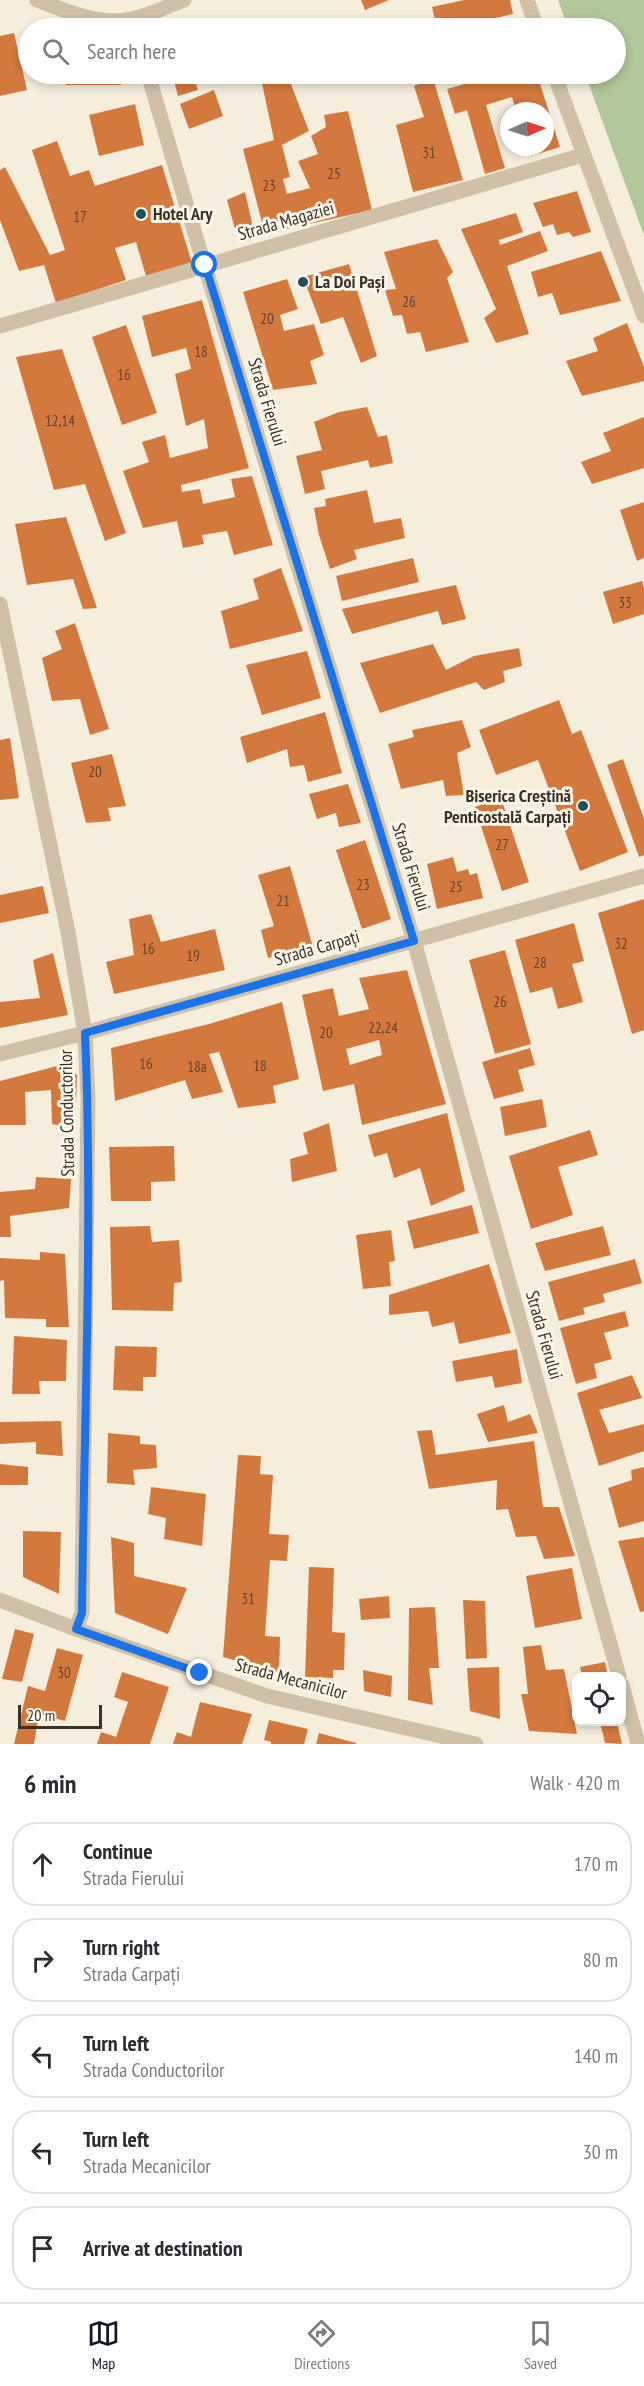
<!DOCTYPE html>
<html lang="en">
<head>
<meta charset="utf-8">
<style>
	:root { --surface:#fff; --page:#f7f7f7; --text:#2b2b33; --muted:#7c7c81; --line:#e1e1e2; --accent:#111827 }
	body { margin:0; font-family:"PT Sans Narrow",sans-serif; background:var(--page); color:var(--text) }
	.controls { position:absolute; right:18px; bottom:18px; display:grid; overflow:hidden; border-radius:12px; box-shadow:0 3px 9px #0003 }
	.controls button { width:54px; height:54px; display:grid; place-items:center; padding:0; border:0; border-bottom:2px solid var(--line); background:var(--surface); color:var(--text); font:30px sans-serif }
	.compass { position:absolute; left:500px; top:102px; width:54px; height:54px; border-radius:50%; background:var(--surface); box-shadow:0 3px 9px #0003; rotate:87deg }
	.scale { position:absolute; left:18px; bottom:15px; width:84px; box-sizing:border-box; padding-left:6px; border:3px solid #3b3128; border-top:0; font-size:16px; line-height:21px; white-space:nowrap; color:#3b3128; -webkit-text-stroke:4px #fcf7ea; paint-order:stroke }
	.stop { position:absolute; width:18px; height:18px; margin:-14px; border:4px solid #1a73e8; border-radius:50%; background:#fff }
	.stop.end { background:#1a73e8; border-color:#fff; box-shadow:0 2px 6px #0008 }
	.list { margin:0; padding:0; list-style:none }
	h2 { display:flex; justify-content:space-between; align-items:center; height:78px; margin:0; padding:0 24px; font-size:26px }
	h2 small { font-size:20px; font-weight:400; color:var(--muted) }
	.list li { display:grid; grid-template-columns:39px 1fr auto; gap:18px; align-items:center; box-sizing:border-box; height:84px; margin:0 12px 12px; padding:0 12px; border:2px solid var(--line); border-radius:24px }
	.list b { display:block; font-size:22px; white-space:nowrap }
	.list p { margin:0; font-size:20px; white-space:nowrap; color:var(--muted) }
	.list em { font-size:20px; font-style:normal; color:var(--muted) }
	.icon { flex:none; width:33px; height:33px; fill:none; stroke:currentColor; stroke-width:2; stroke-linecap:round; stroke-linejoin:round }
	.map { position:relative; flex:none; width:644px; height:1744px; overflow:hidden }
	.search { position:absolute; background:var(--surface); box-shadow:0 3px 9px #0003; left:18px; right:18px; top:18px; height:66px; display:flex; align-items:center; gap:15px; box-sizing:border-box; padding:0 21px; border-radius:33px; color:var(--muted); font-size:22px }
	.sheet { height:558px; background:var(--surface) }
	nav { display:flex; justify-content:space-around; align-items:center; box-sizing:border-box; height:84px; border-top:2px solid var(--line); background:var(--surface); font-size:16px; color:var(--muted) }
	nav a { display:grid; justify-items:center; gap:3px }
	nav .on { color:var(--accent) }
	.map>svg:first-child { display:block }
	.green { fill:#b1c69b }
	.building { fill:#d3793e; fill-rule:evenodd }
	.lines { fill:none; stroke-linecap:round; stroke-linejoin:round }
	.street { stroke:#cfc0a7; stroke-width:15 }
	.route { stroke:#1a73e8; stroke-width:8 }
	.poi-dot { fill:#195161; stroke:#fcf7ea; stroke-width:2 }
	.labels { text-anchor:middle; stroke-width:6; stroke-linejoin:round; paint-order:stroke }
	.number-label { font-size:15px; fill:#61432e }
	.poi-label { font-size:18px; font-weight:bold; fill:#3b3128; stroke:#fcf7ea; text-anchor:start }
	.street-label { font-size:18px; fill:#3b3128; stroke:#fcf7ea }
</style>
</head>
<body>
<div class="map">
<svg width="644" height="1744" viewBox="0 0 644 1744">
	<rect width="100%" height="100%" fill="#f5eedd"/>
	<path class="green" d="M558 0H644V235L585 74H616V28H568Z"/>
	<g class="building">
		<path d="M361 0H389L365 10Z"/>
		<path d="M464 0H510L513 14 450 28H437L432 7Z"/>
		<path d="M14 33 27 90 0 96V36Z"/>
		<rect x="66" y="74" width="55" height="11"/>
		<path d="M172 74H193L198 90 178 96Z"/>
		<path d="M260 74H287L309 131 282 145 290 177 283 179 287 194 310 188 298 161 318 154 311 136 326 127 324 115 348 111 372 210 265 234 243 149 274 140Z"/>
		<path d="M477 74H537L560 147 531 156 528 147H545V111H516L512 97 486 105 505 168 485 174 467 110 455 114 447 89 479 80Z"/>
		<path d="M433 78 463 180 413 192 396 125 424 117 414 86Z"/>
		<path d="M214 90 223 116 189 129 180 104Z"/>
		<path d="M135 104 144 145 99 156 89 115Z"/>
		<path d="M57 141 70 176 89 170 95 186 162 165 192 263 146 276 136 242 115 248 126 280 56 303 44 265 19 271 0 220V170L5 167 50 255 65 250 32 150Z"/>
		<path d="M577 191 591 232 573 237 569 232 557 235 553 224 543 227 533 203Z"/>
		<path d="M245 192 255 236 248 241 235 229 227 200Z"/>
		<path d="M516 213 523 232 499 240 500 245 540 231 548 251 507 266 529 334 496 343 484 318 496 309 461 229Z"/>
		<path d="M437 239 453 272 447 278 469 342 426 352 420 332 407 334 402 315 393 316 385 290 396 289 384 252Z"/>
		<path d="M601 251 621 301 560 315 552 293 538 297 531 272Z"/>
		<path d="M349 264 377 356 361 363 343 317 321 324 303 277Z"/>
		<path d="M287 279 298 309 280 315 284 331 314 324 324 355 310 361 317 384 273 390 243 292Z"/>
		<path d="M202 300 249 468 181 485 182 492 200 489 203 504 235 497 231 479 252 476 273 545 234 555 227 531 202 535 204 544 183 548 177 521 143 528 123 471 149 462 142 442 165 435 170 458 208 448 204 419 186 426 175 374 191 369 186 348 152 357 142 316Z"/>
		<path d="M627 323 644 367V381L582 396 566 361 598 351 593 338Z"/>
		<path d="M126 325 157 413 122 425 92 337Z"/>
		<path d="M62 349 126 533 105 541 85 484 54 490 16 357Z"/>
		<path d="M367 407 378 437 387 435 393 463 370 468 368 460 321 471 325 489 305 494 296 456 322 450 314 422 339 412Z"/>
		<path d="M644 417V468L592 484 581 462 611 451 603 433Z"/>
		<path d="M367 490 374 523 401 518 405 538 354 550 357 559 330 569 319 535 314 508 326 506 325 499Z"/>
		<path d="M644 502V558L637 561 620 510Z"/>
		<path d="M66 517 97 608 83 609 73 579 27 585 15 524Z"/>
		<path d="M413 558 419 582 342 601 336 576Z"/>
		<path d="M281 568 303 631 230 649 221 611 259 599 253 579Z"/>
		<path d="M642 581 644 588V614L613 624 603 592Z"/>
		<path d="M456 585 466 619 442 625 438 611 352 634 342 609Z"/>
		<path d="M75 623 109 729 90 735 80 699 52 701 42 658 62 649 55 631Z"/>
		<path d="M433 644 446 670 474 656 519 648 522 666 503 671 505 682 484 690 476 682 380 713 360 663Z"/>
		<path d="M307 651 321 698 262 715 246 665Z"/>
		<path d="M559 700 572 734 581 730 628 852 580 871 538 760 496 775 479 730Z"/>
		<path d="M325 712 342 773 308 782 304 765 290 767 287 749 247 763 240 737Z"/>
		<path d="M462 720 471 747 457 753 464 795 446 796 443 780 401 789 388 744 414 737 412 730Z"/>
		<path d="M10 738 19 798 0 800V740Z"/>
		<path d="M112 754 126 806 108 808 111 821 86 823 71 763Z"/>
		<path d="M623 759 644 819V855L639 857 607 765Z"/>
		<path d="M348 784 361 823 339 827 336 813 317 819 309 794Z"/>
		<path d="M501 798 529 882 502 891 475 807Z"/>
		<path d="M365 840 391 919 362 929 336 850Z"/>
		<path d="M453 857 457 872 468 869 470 875 477 873 483 898 437 909 427 864Z"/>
		<path d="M290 866 313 947 268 958 261 930 274 926 258 875Z"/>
		<path d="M43 886 49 913 0 923V895Z"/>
		<path d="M644 899V1030L632 1034 598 913Z"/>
		<path d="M151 914 161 942 215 929 225 970 114 994 106 962 134 955 129 919Z"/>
		<path d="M574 923 584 961 572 964 583 1002 558 1009 552 987 530 993 515 940Z"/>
		<path d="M505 950 531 1044 495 1054 469 960Z"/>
		<path d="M53 953 68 1015 0 1028V1002L40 998 33 960Z"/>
		<path d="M407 970 446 1104 362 1125 354 1084 323 1091 302 995 333 988 339 1016 369 1009 359 978ZM379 1040 382 1055 350 1065 346 1049Z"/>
		<path d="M282 1002 299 1079 273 1086 276 1103 238 1108 219 1052 209 1054 223 1092 192 1099 185 1080 115 1101 111 1048 209 1024Z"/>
		<path d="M530 1048 535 1065 518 1070 524 1091 494 1099 482 1062Z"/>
		<path d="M65 1064 77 1075 75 1129 52 1124 51 1090 25 1092 26 1125H0V1081Z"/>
		<path d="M542 1099 547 1127 505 1136 500 1107Z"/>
		<path d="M447 1113 465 1191 431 1206 420 1168 394 1178 387 1153 374 1157 368 1135Z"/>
		<path d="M329 1123 337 1171 292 1182 290 1159 308 1154 303 1133Z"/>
		<path d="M590 1130 598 1155 558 1167 573 1215 531 1229 509 1156Z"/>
		<path d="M174 1146 175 1181 151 1182V1201H111L109 1147Z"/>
		<path d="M36 1177 71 1179 69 1208 10 1216 11 1237H0V1192L35 1189Z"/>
		<path d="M472 1205 479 1233 414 1249 407 1221Z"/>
		<path d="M150 1226 152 1242 179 1240 182 1282 174 1283 173 1311 112 1310 110 1227Z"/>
		<path d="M603 1226 611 1255 545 1271 535 1243Z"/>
		<path d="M391 1230 395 1261 389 1262 391 1286 363 1289 356 1235Z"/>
		<path d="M40 1252 65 1254 69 1327H46V1319L5 1318 4 1280 0 1281V1258L40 1260Z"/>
		<path d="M635 1259 642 1283 603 1294 605 1302 583 1308 585 1314 559 1321 548 1282Z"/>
		<path d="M489 1264 511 1333 459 1344 454 1322 432 1327 428 1311 389 1315V1295Z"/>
		<path d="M625 1311 629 1326 604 1333 612 1359 594 1364 597 1378 576 1384 560 1328Z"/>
		<path d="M14 1336 67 1340 66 1381H39L40 1394H12Z"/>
		<path d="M115 1346 157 1347 156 1377H143V1391L113 1390Z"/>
		<path d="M517 1349 522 1383 495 1388 492 1376 456 1382 452 1361Z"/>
		<path d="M632 1375 642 1398 599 1410 609 1433 644 1424V1451L599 1466 577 1393Z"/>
		<path d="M504 1405 508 1422 530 1414 538 1433 488 1442 477 1414Z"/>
		<path d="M61 1421 63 1456 36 1454V1442L0 1444V1422Z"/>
		<path d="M432 1430 436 1455 534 1441 543 1507H559L575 1556 544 1559 536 1536 516 1537 508 1509 496 1510 497 1480 429 1489 417 1431Z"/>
		<path d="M108 1433 140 1436V1444L156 1445 157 1468 133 1470 135 1485 107 1483Z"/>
		<path d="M238 1455 261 1456 260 1474 273 1475 269 1534 289 1535 287 1561 270 1560 265 1636 280 1637 279 1673 223 1657Z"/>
		<path d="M0 1464 28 1467V1485H0Z"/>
		<path d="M644 1467V1521L619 1528 608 1488 632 1480 631 1470Z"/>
		<path d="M151 1487 206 1494 202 1546 164 1539 166 1518 148 1514Z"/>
		<path d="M23 1531 61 1532 59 1594 23 1577Z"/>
		<path d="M111 1537 134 1543V1576L187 1588 168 1634 115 1613Z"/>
		<path d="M644 1537V1611L640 1612 618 1541Z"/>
		<path d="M309 1567 334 1568 332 1632 345 1633 344 1670H333V1678L305 1677Z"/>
		<path d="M572 1568 582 1619 535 1628 526 1576Z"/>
		<path d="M389 1596 390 1618 361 1620 359 1599Z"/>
		<path d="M463 1600 485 1601 487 1658 466 1659Z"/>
		<path d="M435 1607 439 1668H429L433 1705 408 1700 409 1608Z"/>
		<path d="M15 1629 34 1634 22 1682 2 1679Z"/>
		<path d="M541 1645 546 1670 564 1669 577 1734 529 1731 521 1694H528L523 1647Z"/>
		<path d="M57 1648 83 1655 65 1721 39 1714 34 1744H14L28 1686 45 1691Z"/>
		<path d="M605 1662 608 1676H582L580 1667Z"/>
		<path d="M499 1667 500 1719 470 1711 467 1668Z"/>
		<path d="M363 1670 392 1676 391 1697 364 1691Z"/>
		<path d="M122 1672 169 1687 150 1744H97L101 1732 116 1737 128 1702 114 1697Z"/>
		<path d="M200 1702 252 1714 242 1744H173L177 1732 191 1737Z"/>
		<path d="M269 1720 308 1729 304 1744H271V1742L264 1740Z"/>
		<path d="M600 1722H617L622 1744 605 1743Z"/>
		<path d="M319 1733 356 1743V1744H316Z"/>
	</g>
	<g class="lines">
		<g class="street">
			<path d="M37 0C67 11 98 26 131 19 149 16 167 6 184 0"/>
			<path d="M527 0 537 28"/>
			<path d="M148 74 198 244 414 941 619 1676"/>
			<path d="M554 74 644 316"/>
			<path d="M0 326 583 155"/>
			<path d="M0 604 68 932 85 1033 88 1098 82 1613 76 1629"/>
			<path d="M0 1054 85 1033 644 876"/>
			<path d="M0 1600 76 1629 267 1696 476 1744"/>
			<path d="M622 1685 638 1744"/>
		</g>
	</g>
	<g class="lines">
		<path class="route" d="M200 1673 76 1629 82 1613C84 1420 93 1226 85 1033L414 941 205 265"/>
	</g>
	<g class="poi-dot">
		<circle cx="141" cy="214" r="6"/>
		<circle cx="303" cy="282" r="6"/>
		<circle cx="583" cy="806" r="6"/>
	</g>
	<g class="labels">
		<g class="number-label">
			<text x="429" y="158">31</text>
			<text x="334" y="179">25</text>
			<text x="269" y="191">23</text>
			<text x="80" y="222">17</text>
			<text x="409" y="307">26</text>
			<text x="267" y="324">20</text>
			<text x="201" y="357">18</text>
			<text x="124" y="380">16</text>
			<text x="60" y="426">12,14</text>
			<text x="625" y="608">33</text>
			<text x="95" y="777">20</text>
			<text x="502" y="850">27</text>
			<text x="363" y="890">23</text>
			<text x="456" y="892">25</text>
			<text x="283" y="906">21</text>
			<text x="621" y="949">32</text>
			<text x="148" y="954">16</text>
			<text x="193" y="961">19</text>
			<text x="540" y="968">28</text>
			<text x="500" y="1007">26</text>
			<text x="383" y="1033">22,24</text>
			<text x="326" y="1038">20</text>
			<text x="146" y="1069">16</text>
			<text x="260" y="1071">18</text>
			<text x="197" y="1072">18a</text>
			<text x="248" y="1604">31</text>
			<text x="64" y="1678">30</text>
		</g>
		<g class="poi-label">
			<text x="153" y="220">Hotel Ary</text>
			<text x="315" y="288">La Doi Pași</text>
			<text x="571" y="802" text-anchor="end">Biserica Creștină<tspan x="571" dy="21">Penticostală Carpați</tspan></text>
		</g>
		<g class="street-label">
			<text transform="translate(286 221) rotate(-16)" y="6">Strada Magaziei</text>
			<text transform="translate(267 402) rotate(73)" y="6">Strada Fierului</text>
			<text transform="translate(411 867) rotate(73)" y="6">Strada Fierului</text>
			<text transform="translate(317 948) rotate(-16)" y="6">Strada Carpați</text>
			<text transform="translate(67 1113) rotate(-91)" y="6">Strada Conductorilor</text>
			<text transform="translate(544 1335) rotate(74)" y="6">Strada Fierului</text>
			<text transform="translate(291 1679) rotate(15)" y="6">Strada Mecanicilor</text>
		</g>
	</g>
</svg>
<div class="controls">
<button><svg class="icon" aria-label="locate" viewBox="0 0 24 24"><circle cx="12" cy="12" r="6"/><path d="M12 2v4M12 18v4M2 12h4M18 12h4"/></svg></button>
</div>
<svg class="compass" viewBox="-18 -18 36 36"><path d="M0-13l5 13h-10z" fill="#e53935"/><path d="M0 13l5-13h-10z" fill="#7c7c81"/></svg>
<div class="scale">20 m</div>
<div class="stop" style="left:205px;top:265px"></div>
<div class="stop end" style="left:200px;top:1673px"></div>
<div class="search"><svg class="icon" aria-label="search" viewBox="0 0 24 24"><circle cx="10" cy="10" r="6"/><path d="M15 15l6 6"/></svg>Search here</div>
</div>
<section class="sheet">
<h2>6 min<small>Walk · 420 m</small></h2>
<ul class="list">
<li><svg class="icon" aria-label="ahead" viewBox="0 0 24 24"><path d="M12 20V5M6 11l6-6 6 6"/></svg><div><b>Continue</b><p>Strada Fierului</p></div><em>170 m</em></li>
<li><svg class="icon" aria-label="right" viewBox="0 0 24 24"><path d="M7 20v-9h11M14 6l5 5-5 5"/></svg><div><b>Turn right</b><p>Strada Carpați</p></div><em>80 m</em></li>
<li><svg class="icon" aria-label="left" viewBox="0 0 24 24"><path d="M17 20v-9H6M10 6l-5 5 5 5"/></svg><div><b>Turn left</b><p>Strada Conductorilor</p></div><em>140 m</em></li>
<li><svg class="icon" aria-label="left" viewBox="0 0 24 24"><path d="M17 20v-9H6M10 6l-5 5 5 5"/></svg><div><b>Turn left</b><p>Strada Mecanicilor</p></div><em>30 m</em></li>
<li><svg class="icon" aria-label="arrive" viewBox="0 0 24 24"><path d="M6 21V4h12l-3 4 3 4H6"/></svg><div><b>Arrive at destination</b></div></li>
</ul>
</section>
<nav>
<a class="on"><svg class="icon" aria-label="map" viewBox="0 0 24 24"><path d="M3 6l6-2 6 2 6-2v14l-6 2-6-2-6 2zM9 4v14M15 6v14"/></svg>Map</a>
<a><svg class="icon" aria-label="directions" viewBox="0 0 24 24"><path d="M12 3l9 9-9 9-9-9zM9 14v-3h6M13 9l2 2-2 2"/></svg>Directions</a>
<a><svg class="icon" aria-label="saved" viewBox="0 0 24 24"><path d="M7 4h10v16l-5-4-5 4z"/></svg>Saved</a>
</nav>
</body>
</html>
